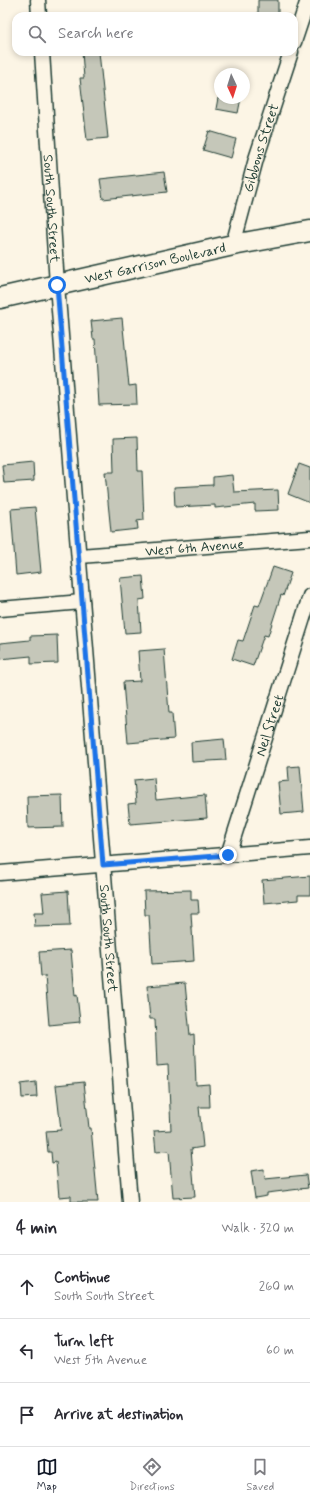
<!DOCTYPE html>
<html lang="en">
<head>
<meta charset="utf-8">
<style>
	:root { --surface:#fff; --page:#f7f7f7; --text:#2b2b33; --muted:#7c7c81; --line:#e1e1e2; --accent:#111827 }
	body { margin:0; font-family:Mynerve,sans-serif; background:var(--page); color:var(--text) }
	.compass { position:absolute; left:214px; top:68px; width:36px; height:36px; border-radius:50%; background:var(--surface); box-shadow:0 2px 6px #0003; rotate:176deg }
	.stop { position:absolute; width:12px; height:12px; margin:-9px; border:3px solid #1a73e8; border-radius:50%; background:#fff }
	.stop.end { background:#1a73e8; border-color:#fff; box-shadow:0 1px 4px #0008 }
	.list { margin:0; padding:0; list-style:none }
	h2 { display:flex; justify-content:space-between; align-items:center; height:52px; margin:0; padding:0 16px; font-size:17px }
	h2 small { font-size:13px; font-weight:400; color:var(--muted) }
	.list li { display:grid; grid-template-columns:26px 1fr auto; gap:12px; align-items:center; box-sizing:border-box; height:64px; padding:0 16px; border-top:1px solid var(--line) }
	.list b { display:block; font-size:15px; white-space:nowrap }
	.list p { margin:0; font-size:13px; white-space:nowrap; color:var(--muted) }
	.list em { font-size:13px; font-style:normal; color:var(--muted) }
	.icon { flex:none; width:22px; height:22px; fill:none; stroke:currentColor; stroke-width:2; stroke-linecap:round; stroke-linejoin:round }
	.map { position:relative; flex:none; width:310px; height:1202px; overflow:hidden }
	.search { position:absolute; background:var(--surface); box-shadow:0 2px 6px #0003; left:12px; right:12px; top:12px; height:44px; display:flex; align-items:center; gap:10px; box-sizing:border-box; padding:0 14px; border-radius:12px; color:var(--muted); font-size:15px }
	.sheet { height:244px; background:var(--surface) }
	nav { display:flex; justify-content:space-around; align-items:center; box-sizing:border-box; height:56px; border-top:1px solid var(--line); background:var(--surface); font-size:11px; color:var(--muted) }
	nav a { display:grid; justify-items:center; gap:2px }
	nav .on { color:var(--accent) }
	.map>svg:first-child { display:block }
	.building { fill:#c5c7b9; stroke:#1f3d34 }
	.lines { fill:none; stroke-linecap:round; stroke-linejoin:round }
	.street-casing { stroke:#1f3d34; stroke-width:17 }
	.secondary-casing { stroke:#1f3d34; stroke-width:23 }
	.street { stroke:#fcf5e5; stroke-width:14 }
	.secondary { stroke:#fcf5e5; stroke-width:20 }
	.route { stroke:#1a73e8; stroke-width:5 }
	.labels { text-anchor:middle; stroke-width:4; stroke-linejoin:round; paint-order:stroke }
	.street-label { font-size:14px; fill:#1f3d34; stroke:#fcf5e5 }
</style>
</head>
<body>
<div class="map">
<svg width="310" height="1202" viewBox="0 0 310 1202">
	<rect width="100%" height="100%" fill="#fcf5e5"/>
	<filter id="ink" filterUnits="userSpaceOnUse"><feTurbulence type="fractalNoise" baseFrequency=".025" numOctaves="2"/><feDisplacementMap in="SourceGraphic" scale="8" xChannelSelector="R" yChannelSelector="G"/><feConvolveMatrix kernelMatrix="1 2 1 2 8 2 1 2 1" color-interpolation-filters="sRGB"/></filter>
	<g filter="url(#ink)">
		<g class="building">
			<path d="M258 0H278V14L258 15Z"/>
			<path d="M82 52H99L108 138 87 140 80 78H84Z"/>
			<path d="M218 98H241L238 113 216 109Z"/>
			<path d="M209 131 236 139 231 158 203 150Z"/>
			<path d="M164 172 167 192 103 199 100 179Z"/>
			<path d="M122 318 129 386 136 385 137 404 99 405 95 339H93L91 321Z"/>
			<path d="M137 438 138 471H142L144 520 137 521 138 529 111 532 105 472H114L113 439Z"/>
			<path d="M33 462 34 481 4 483 2 465Z"/>
			<path d="M299 464 310 468V503L288 494Z"/>
			<path d="M232 475 234 492 278 490 279 510 255 511V504L215 508V505L175 507 174 487 213 485V477Z"/>
			<path d="M35 507 41 572 16 575 11 509Z"/>
			<path d="M273 567 291 573 283 596 281 595 268 636 264 635 253 666 232 659 238 640 243 641 255 605 259 606Z"/>
			<path d="M143 576 145 599 139 600 141 632 125 633 120 578Z"/>
			<path d="M57 635 58 663 31 664V656L0 659V643L30 640V636Z"/>
			<path d="M164 649 169 713H172L174 739 128 743 123 682 140 681 138 651Z"/>
			<path d="M224 739 226 760 192 762 191 742Z"/>
			<path d="M300 766 304 812 281 814 278 782 289 781 288 767Z"/>
			<path d="M154 778 156 800 205 795 207 818 130 824 128 804 136 803 134 780Z"/>
			<path d="M62 795 63 827 28 828 27 796Z"/>
			<path d="M310 876V895H298V900L264 903 262 880Z"/>
			<path d="M191 890V900H198L199 913H191L194 961 152 964 149 915H145L144 891Z"/>
			<path d="M68 891 70 926 35 927 34 913H44L42 893Z"/>
			<path d="M71 950 75 996 77 995 80 1022 49 1025 45 976H41L39 952Z"/>
			<path d="M185 983 190 1035 194 1034 196 1085 209 1084 210 1107H199L203 1147 191 1149 195 1197 173 1198 169 1151 156 1152 154 1131 171 1130 168 1065 157 1066 155 1019H150L147 986Z"/>
			<path d="M36 1082 37 1097 22 1098 21 1084Z"/>
			<path d="M84 1082 89 1128H91L98 1202H71V1196L59 1197 56 1162 52 1163 51 1152H48L46 1131 61 1130 56 1085Z"/>
			<path d="M264 1169 265 1179 306 1175 308 1188 267 1193V1196L255 1198 251 1171Z"/>
		</g>
		<g class="lines">
			<defs>
				<g id="street">
					<path d="M38 0 39 16"/>
					<path d="M294 42 308 0"/>
					<path id="s1" d="M42 52 57 285 130 1202"/>
					<path id="s2" d="M233 245 256 159 291 52"/>
					<path id="s3" d="M80 556 310 538"/>
					<path d="M0 609 82 602"/>
					<path id="s4" d="M228 855 310 596"/>
					<path d="M0 873 310 848"/>
				</g>
				<g id="secondary">
					<path id="s5" d="M0 298 233 245 310 231"/>
				</g>
			</defs>
			<use href="#street" class="street-casing"/>
			<use href="#secondary" class="secondary-casing"/>
			<use href="#street" class="street"/>
			<use href="#secondary" class="secondary"/>
		</g>
	</g>
	<g class="lines" filter="url(#ink)">
		<path class="route" d="M57 285 103 865 228 855"/>
	</g>
	<g class="labels">
		<g class="street-label">
			<text dy="5" stroke="none"><textPath href="#s2" startOffset="101">Gibbons Street</textPath></text>
			<text dy="5" stroke="none"><textPath href="#s1" startOffset="157">South South Street</textPath></text>
			<text dy="5" stroke="none"><textPath href="#s5" startOffset="159">West Garrison Boulevard</textPath></text>
			<text dy="5" stroke="none"><textPath href="#s3" startOffset="115">West 6th Avenue</textPath></text>
			<text dy="5" stroke="none"><textPath href="#s4" startOffset="136">Neil Street</textPath></text>
			<text dy="5" stroke="none"><textPath href="#s1" startOffset="889">South South Street</textPath></text>
		</g>
	</g>
</svg>
<svg class="compass" viewBox="-18 -18 36 36"><path d="M0-13l5 13h-10z" fill="#e53935"/><path d="M0 13l5-13h-10z" fill="#7c7c81"/></svg>
<div class="stop" style="left:57px;top:285px"></div>
<div class="stop end" style="left:228px;top:855px"></div>
<div class="search"><svg class="icon" aria-label="search" viewBox="0 0 24 24"><circle cx="10" cy="10" r="6"/><path d="M15 15l6 6"/></svg>Search here</div>
</div>
<section class="sheet">
<h2>4 min<small>Walk · 320 m</small></h2>
<ul class="list">
<li><svg class="icon" aria-label="ahead" viewBox="0 0 24 24"><path d="M12 20V5M6 11l6-6 6 6"/></svg><div><b>Continue</b><p>South South Street</p></div><em>260 m</em></li>
<li><svg class="icon" aria-label="left" viewBox="0 0 24 24"><path d="M17 20v-9H6M10 6l-5 5 5 5"/></svg><div><b>Turn left</b><p>West 5th Avenue</p></div><em>60 m</em></li>
<li><svg class="icon" aria-label="arrive" viewBox="0 0 24 24"><path d="M6 21V4h12l-3 4 3 4H6"/></svg><div><b>Arrive at destination</b></div></li>
</ul>
</section>
<nav>
<a class="on"><svg class="icon" aria-label="map" viewBox="0 0 24 24"><path d="M3 6l6-2 6 2 6-2v14l-6 2-6-2-6 2zM9 4v14M15 6v14"/></svg>Map</a>
<a><svg class="icon" aria-label="directions" viewBox="0 0 24 24"><path d="M12 3l9 9-9 9-9-9zM9 14v-3h6M13 9l2 2-2 2"/></svg>Directions</a>
<a><svg class="icon" aria-label="saved" viewBox="0 0 24 24"><path d="M7 4h10v16l-5-4-5 4z"/></svg>Saved</a>
</nav>
</body>
</html>
